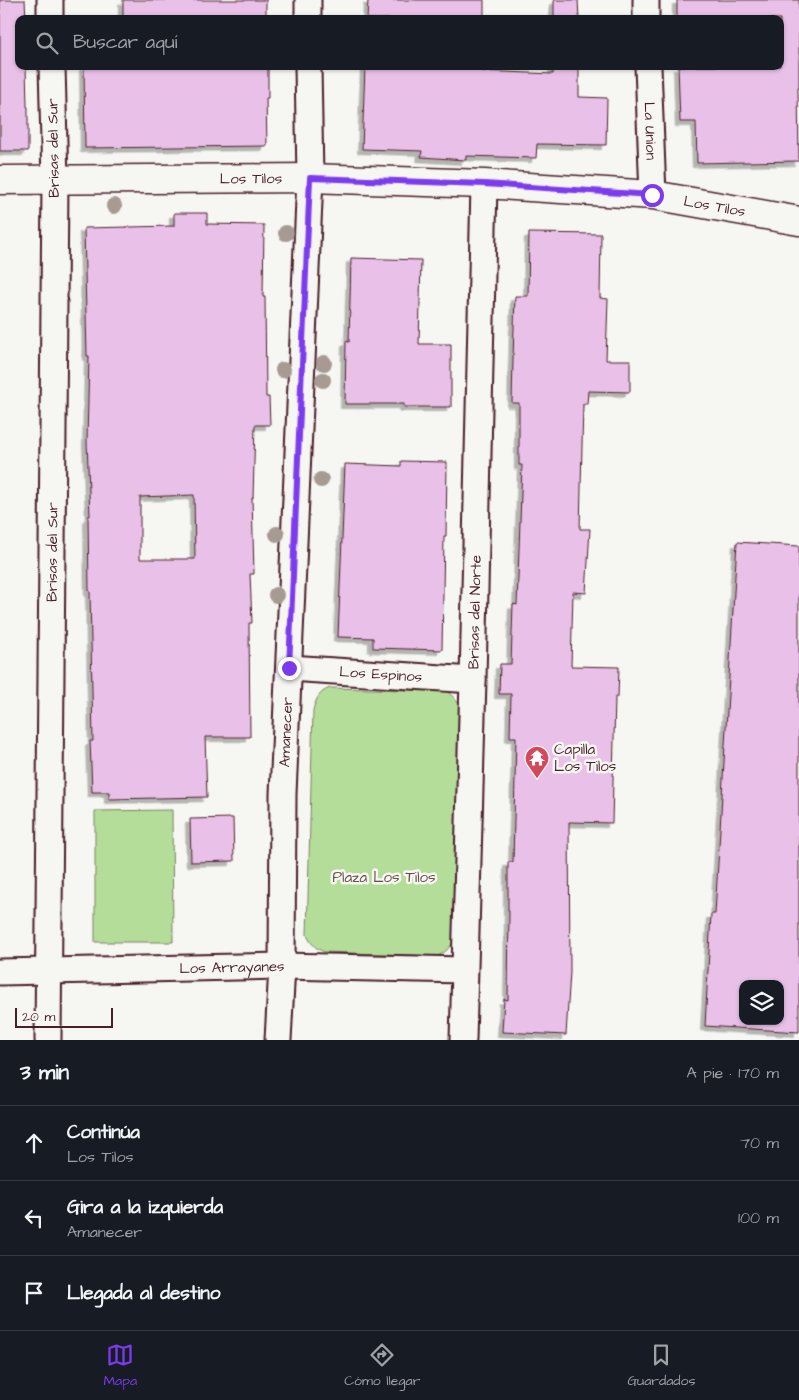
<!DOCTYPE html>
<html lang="es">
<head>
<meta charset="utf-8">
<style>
	:root { --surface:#171b24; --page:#242831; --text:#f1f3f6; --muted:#9ea1a6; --line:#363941; --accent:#7c3aed }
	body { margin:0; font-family:"Architects Daughter",sans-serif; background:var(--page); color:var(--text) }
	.controls { position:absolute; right:15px; bottom:15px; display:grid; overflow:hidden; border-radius:10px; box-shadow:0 1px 4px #0004 }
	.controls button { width:45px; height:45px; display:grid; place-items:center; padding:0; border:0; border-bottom:1px solid var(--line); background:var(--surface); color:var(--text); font:25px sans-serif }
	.scale { position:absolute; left:15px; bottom:12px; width:98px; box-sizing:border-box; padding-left:5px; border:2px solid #4a1f2b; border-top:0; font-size:14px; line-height:18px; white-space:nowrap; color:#4a1f2b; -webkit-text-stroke:4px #f6f6f2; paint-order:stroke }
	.stop { position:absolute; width:15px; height:15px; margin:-11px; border:4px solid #7c3aed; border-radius:50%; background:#fff }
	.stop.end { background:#7c3aed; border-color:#fff; box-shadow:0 1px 5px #0008 }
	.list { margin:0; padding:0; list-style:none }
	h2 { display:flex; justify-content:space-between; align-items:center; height:65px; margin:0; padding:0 20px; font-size:21px }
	h2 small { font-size:16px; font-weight:400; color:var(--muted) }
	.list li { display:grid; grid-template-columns:32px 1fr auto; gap:15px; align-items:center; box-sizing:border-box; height:75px; padding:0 20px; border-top:1px solid var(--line) }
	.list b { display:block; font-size:19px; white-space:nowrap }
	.list p { margin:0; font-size:16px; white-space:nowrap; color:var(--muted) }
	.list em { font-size:16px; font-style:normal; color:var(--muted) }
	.icon { flex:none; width:28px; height:28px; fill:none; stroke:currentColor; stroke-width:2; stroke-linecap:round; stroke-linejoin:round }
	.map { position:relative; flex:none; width:799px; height:1040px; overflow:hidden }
	.search { position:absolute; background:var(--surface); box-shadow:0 1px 4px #0004; left:15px; right:15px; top:15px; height:55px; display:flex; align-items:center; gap:12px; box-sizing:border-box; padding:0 18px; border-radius:10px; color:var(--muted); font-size:19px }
	.sheet { height:290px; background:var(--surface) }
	nav { display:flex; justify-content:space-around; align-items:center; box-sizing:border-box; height:70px; border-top:1px solid var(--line); background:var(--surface); font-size:14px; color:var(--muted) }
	nav a { display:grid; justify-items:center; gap:2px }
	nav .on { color:var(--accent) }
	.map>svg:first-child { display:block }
	.green { fill:#b4dd99; stroke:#7f7e62 }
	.building { fill:#e9c0e8; stroke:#4a1f2b; fill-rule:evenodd; filter:url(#shadow) }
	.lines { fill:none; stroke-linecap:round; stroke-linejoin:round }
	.street-casing { stroke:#4a1f2b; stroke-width:29 }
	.secondary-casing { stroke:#4a1f2b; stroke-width:31 }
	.street { stroke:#f6f6f2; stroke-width:25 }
	.secondary { stroke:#f6f6f2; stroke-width:28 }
	.tree { fill:#a69a93 }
	.route { stroke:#7c3aed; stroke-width:6 }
	.labels { text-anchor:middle; stroke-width:5; stroke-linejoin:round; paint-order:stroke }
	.street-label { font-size:15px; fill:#4a1f2b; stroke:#f6f6f2 }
	.poi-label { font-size:15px; fill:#4a1f2b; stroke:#f6f6f2; text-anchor:start }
	.park-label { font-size:15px; fill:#644e46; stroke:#f6f6f2 }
</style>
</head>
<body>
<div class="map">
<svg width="799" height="1040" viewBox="0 0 799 1040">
	<defs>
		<filter id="shadow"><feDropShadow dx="-4.5" dy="4.5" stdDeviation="0" flood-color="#0004"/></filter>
	</defs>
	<rect width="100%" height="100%" fill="#f6f6f2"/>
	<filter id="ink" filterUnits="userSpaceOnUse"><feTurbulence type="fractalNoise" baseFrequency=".02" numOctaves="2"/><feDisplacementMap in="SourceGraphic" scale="10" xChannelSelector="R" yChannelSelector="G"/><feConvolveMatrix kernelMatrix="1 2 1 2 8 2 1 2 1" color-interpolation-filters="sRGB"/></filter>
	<g filter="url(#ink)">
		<g class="green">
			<path d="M330 688 446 691C455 697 459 703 462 715L457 934C452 945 448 951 438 956L325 952C316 949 311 944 307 935L313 710C316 699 319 692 330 688Z"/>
			<path d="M172 810 173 942H95V811Z"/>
		</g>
		<g class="building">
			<path d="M0 0H25L26 19H19V66H26L27 107H28V151H0Z"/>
			<rect x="123" y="0" width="143" height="19"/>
			<path d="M368 0H484V19H367Z"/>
			<path d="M554 0H578L579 19H554Z"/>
			<path d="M677 0H799V88H798L799 161 697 163 696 122H680L678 66H780V19H677Z"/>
			<path d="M84 66H268V98H266L267 146 85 148Z"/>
			<path d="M365 66H481V71L553 74V66H579V97L607 98 606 145 537 144 536 158 466 156V160L421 157 422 151 362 149Z"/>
			<path d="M174 213H207V224L264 225 263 297H265L266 397H269L270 425H255L253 498H252L254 574H250L252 623H249L250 737H205L207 797 109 799V792H92L90 741H93L90 591H89L88 516H90L87 442 89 356H87L84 228 174 226ZM194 495 195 559H140V497Z"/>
			<path d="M529 233 601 234 600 298 608 299 606 360H630V392L588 391 587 404H583L580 529H590L586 593 573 592 571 666 619 667 618 697H615L612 823 569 822 570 972 566 1035 502 1032 504 999 508 1000 509 910H508V862H513L516 737H510L511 694H499L500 664H511L513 604 517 605 522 465H519V403H512L513 358 515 296H528Z"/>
			<path d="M351 258 421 260 419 344H451V407H404V404H345L346 341 349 342Z"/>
			<path d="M401 461 447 462 446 536H444L442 650 373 648V638L338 637 345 464 401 466Z"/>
			<path d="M737 542 799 546V1032L705 1026 711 914H715ZM743 984H780V1021H743Z"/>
			<path d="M233 818 234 861 191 862 190 819Z"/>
		</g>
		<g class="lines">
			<defs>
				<g id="street">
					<path d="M50 0V19"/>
					<path d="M308 0V19"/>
					<path d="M646 0V19"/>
					<path id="s1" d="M648 66 653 195"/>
					<path id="s2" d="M289 668 473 680"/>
					<path id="s3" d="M0 972 282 966 464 970"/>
					<path id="s4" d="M48 1040 55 181 52 66"/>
					<path id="s5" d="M278 1040 282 966 283 794 310 178 308 66"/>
					<path id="s6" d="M463 1040 473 680 484 184"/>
				</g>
				<g id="secondary">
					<path id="s7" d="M0 180 310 178 484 184 653 195 799 221"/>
				</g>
			</defs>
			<use href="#street" class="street-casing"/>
			<use href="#secondary" class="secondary-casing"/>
			<use href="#street" class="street"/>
			<use href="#secondary" class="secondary"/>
		</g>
		<g class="tree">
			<circle cx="114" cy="206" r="8"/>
			<circle cx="286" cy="233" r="8"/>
			<circle cx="324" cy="363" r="8"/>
			<circle cx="283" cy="370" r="8"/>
			<circle cx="323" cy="380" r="8"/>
			<circle cx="321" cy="480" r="8"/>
			<circle cx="277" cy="534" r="8"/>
			<circle cx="276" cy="595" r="8"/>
		</g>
	</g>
	<g class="lines" filter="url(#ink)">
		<path class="route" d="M289 668 310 178 484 184 652 195"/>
	</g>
	<defs>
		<symbol id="temple-pin" viewBox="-11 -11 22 30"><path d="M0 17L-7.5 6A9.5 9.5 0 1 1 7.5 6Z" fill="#d1495b" stroke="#f6f6f2"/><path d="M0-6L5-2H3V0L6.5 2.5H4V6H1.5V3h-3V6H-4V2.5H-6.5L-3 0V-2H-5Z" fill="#fff"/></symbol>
	</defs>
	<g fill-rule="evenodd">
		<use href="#temple-pin" x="523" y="744" width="28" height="38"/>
	</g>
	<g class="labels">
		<g class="street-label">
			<text dy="5" stroke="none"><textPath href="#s1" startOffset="65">La Union</textPath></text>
			<text transform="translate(53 148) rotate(-91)" y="5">Brisas del Sur</text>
			<text dy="5" stroke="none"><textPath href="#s7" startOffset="251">Los Tilos</textPath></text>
			<text dy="5" stroke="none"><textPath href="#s7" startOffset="716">Los Tilos</textPath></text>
			<text dy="5" stroke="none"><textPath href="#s4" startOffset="488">Brisas del Sur</textPath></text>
			<text dy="5" stroke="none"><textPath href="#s6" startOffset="428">Brisas del Norte</textPath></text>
			<text dy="5" stroke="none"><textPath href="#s2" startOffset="92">Los Espinos</textPath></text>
			<text dy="5" stroke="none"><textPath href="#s5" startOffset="308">Amanecer</textPath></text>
			<text dy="5" stroke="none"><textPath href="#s3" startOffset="232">Los Arrayanes</textPath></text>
		</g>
		<g class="poi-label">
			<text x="554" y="754">Capilla<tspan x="554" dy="17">Los Tilos</tspan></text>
		</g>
		<g class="park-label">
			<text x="384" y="882">Plaza Los Tilos</text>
		</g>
	</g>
</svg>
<div class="controls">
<button><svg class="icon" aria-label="layers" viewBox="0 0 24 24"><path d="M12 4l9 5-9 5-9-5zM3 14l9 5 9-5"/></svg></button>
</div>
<div class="scale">20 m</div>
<div class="stop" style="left:652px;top:195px"></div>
<div class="stop end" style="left:289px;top:668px"></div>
<div class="search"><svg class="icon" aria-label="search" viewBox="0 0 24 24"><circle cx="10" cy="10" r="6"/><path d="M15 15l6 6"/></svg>Buscar aquí</div>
</div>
<section class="sheet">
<h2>3 min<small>A pie · 170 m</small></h2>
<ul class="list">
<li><svg class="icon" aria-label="ahead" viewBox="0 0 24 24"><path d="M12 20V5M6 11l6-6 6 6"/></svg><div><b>Continúa</b><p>Los Tilos</p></div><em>70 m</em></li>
<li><svg class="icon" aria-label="left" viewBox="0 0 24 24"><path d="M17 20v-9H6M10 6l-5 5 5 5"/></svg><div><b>Gira a la izquierda</b><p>Amanecer</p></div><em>100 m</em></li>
<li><svg class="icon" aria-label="arrive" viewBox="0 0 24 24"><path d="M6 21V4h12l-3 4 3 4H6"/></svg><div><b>Llegada al destino</b></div></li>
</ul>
</section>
<nav>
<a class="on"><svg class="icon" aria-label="map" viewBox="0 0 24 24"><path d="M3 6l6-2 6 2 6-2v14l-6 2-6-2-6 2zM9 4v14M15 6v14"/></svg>Mapa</a>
<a><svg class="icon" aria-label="directions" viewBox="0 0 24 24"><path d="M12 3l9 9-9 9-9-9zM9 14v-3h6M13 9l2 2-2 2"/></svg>Cómo llegar</a>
<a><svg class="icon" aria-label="saved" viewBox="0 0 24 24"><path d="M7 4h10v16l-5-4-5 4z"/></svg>Guardados</a>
</nav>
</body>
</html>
